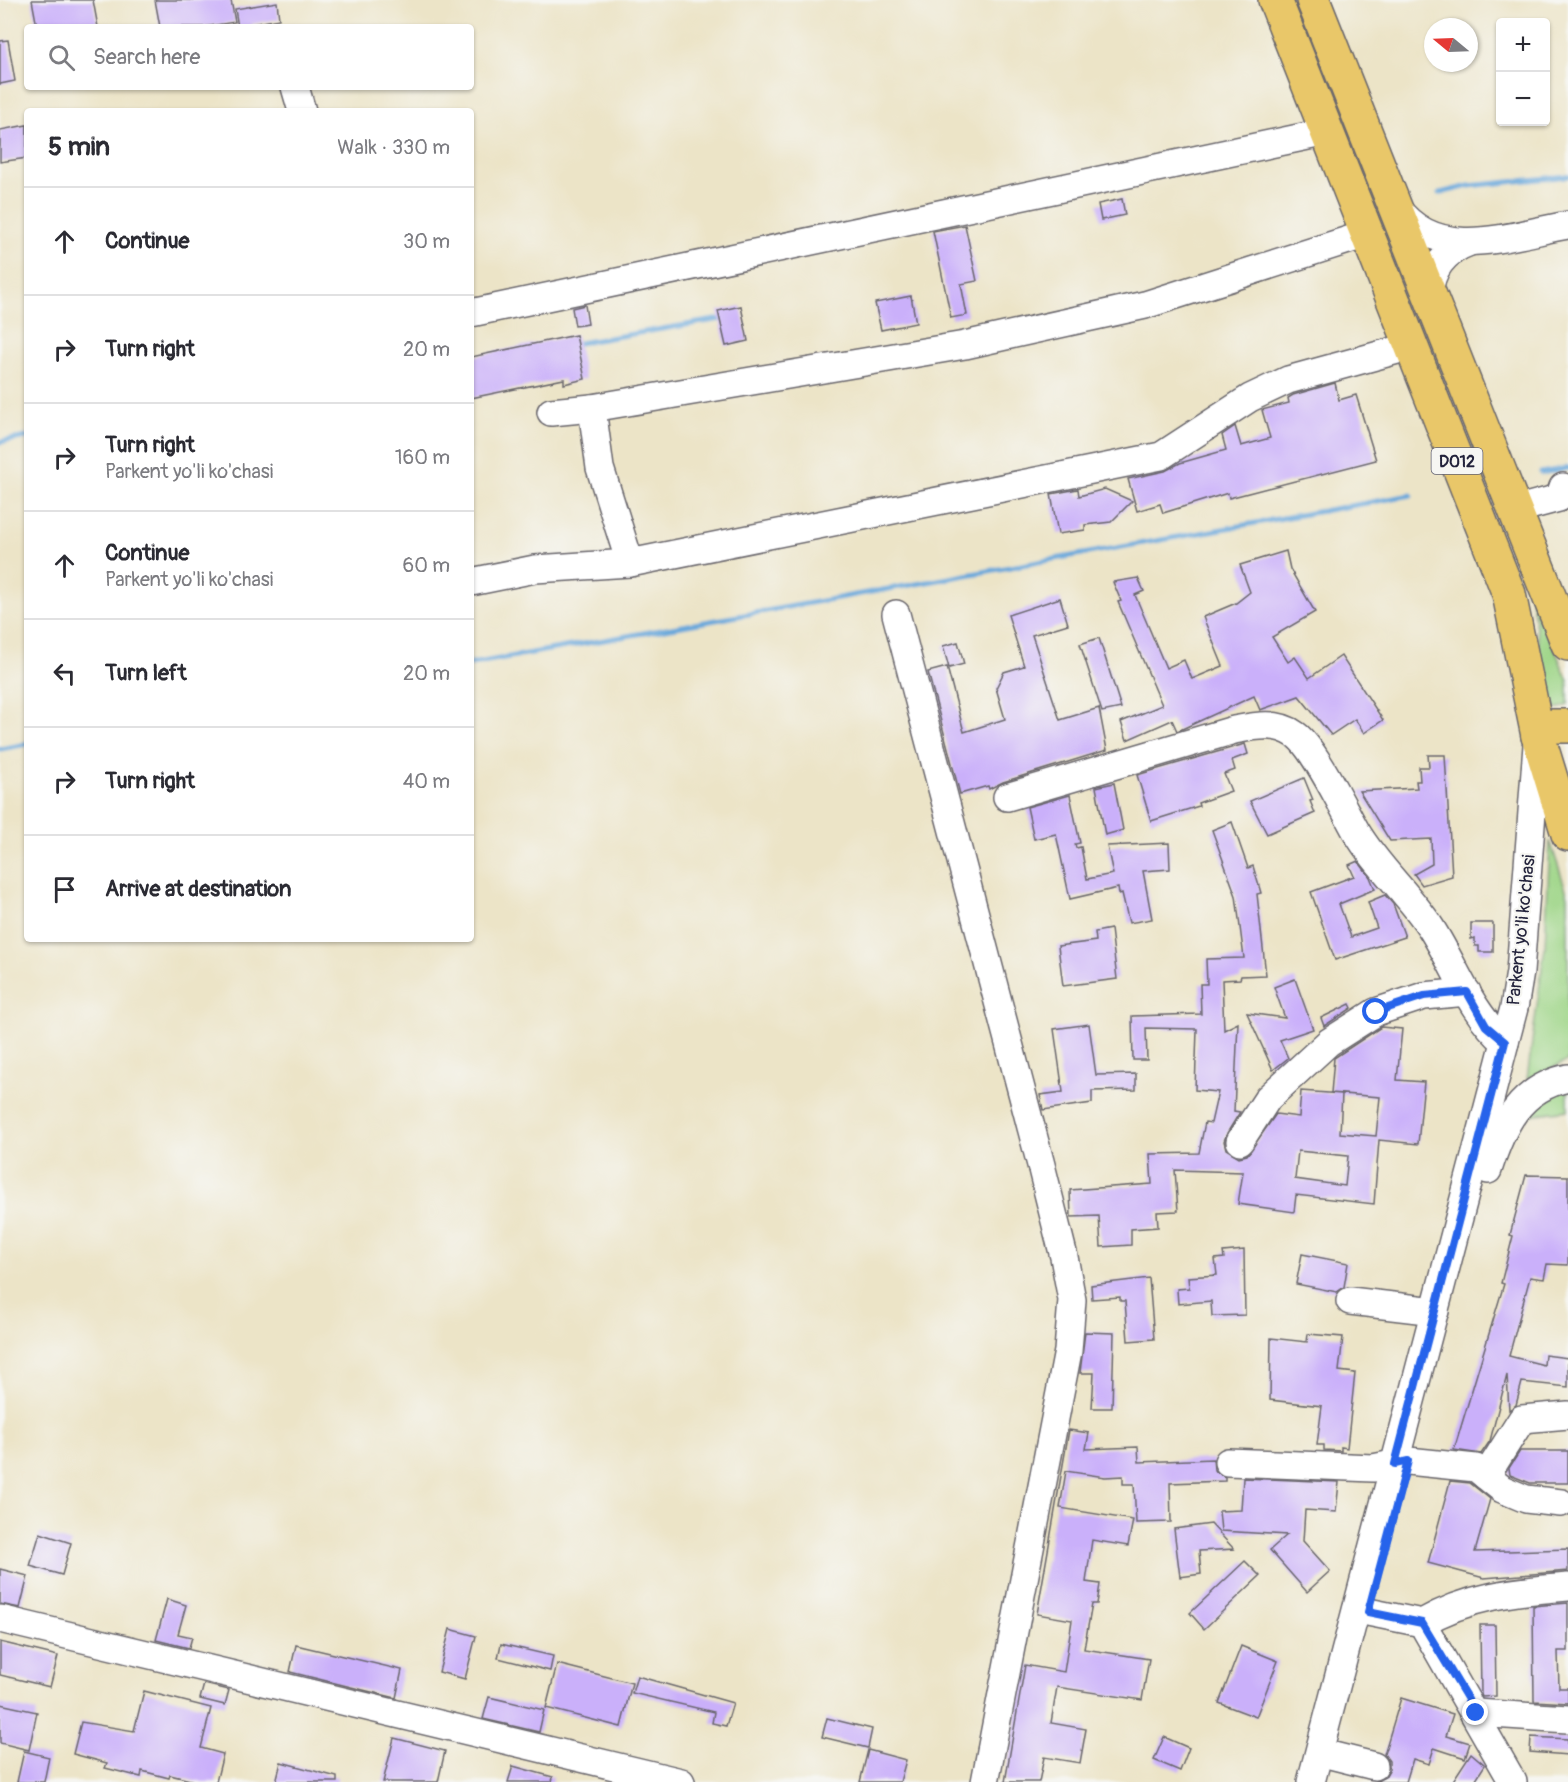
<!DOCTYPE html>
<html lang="en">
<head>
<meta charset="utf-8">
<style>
	:root { --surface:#fff; --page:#f7f7f7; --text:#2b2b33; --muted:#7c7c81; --line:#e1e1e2 }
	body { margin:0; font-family:Pangolin,sans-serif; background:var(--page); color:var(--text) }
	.controls { position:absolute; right:18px; top:18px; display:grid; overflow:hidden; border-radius:6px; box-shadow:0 2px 4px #0004 }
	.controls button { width:54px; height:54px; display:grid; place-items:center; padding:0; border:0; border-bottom:2px solid var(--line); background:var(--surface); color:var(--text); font:30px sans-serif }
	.compass { position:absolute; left:1424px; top:18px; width:54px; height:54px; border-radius:50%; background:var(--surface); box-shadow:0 2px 4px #0004; rotate:289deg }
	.stop { position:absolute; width:18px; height:18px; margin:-14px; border:4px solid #2563eb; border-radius:50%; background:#fff }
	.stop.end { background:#2563eb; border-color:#fff; box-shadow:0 2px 6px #0008 }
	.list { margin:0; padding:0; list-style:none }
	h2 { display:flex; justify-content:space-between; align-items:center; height:78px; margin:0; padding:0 24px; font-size:26px }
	h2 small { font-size:20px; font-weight:400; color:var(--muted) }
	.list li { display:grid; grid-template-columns:39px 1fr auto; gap:18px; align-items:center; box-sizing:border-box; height:108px; padding:0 24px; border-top:2px solid var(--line) }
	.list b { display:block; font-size:22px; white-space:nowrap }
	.list p { margin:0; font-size:20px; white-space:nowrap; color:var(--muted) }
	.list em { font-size:20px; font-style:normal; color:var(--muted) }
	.icon { flex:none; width:33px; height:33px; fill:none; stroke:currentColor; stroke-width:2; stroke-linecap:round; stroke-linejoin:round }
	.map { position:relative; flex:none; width:1568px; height:1782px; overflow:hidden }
	.search { position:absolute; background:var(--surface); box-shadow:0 2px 4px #0004; left:24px; top:24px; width:450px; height:66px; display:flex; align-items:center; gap:15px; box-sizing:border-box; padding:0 21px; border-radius:6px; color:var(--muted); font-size:22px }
	.panel { position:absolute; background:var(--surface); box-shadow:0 2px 4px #0004; left:24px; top:108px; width:450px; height:834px; border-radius:6px }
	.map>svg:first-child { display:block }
	.green { fill:#9ed587; stroke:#607c61; stroke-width:1.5 }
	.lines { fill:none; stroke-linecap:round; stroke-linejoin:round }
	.stream { stroke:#69a8db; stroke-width:5 }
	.building { fill:#cab0fa; fill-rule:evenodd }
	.minor-casing { stroke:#69666c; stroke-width:30 }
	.highway-casing { stroke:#69666c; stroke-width:36 }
	.minor { stroke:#fff; stroke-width:27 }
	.highway { stroke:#e9c769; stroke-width:33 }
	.route { stroke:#2563eb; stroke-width:8 }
	.labels { text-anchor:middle; stroke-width:4.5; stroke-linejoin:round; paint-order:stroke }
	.shield { fill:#f6f6f2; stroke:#626272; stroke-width:1.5 }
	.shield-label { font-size:16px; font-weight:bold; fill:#22223b }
	.street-label { font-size:18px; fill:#22223b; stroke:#f6f6f2 }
</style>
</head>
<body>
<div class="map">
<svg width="1568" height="1782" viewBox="0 0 1568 1782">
	<rect width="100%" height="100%" fill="#f6f6f2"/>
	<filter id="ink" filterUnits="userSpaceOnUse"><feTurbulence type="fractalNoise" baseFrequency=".0167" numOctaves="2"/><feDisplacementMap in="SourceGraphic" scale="12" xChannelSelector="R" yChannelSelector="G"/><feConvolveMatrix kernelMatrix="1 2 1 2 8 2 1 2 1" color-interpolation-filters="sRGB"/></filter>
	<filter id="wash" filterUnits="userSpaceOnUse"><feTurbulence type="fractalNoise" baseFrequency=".008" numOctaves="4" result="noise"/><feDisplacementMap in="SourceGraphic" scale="24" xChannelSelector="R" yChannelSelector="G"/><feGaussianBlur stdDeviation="1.35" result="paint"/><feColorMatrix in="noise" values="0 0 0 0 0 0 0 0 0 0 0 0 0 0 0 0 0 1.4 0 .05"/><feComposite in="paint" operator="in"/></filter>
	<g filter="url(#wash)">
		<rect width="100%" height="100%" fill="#ece4c7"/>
		<g class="green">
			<path d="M1530 590 1568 681V705L1549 712Z"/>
			<path d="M1550 841 1568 896V1061L1527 1079 1545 946Z"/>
			<path d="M1568 1087V1110L1521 1116Z"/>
		</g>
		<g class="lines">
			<g class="stream">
				<path d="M1440 193 1469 186 1568 176"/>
				<path d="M573 344 727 318"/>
				<path d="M0 442 27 437"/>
				<path d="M1541 473 1568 468"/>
				<path d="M471 664 1411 495"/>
				<path d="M0 749 27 744"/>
			</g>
		</g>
		<g id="blocks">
			<g class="building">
				<path d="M32 0H93L98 27H37Z"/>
				<path d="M155 0H231L235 22 204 27H160Z"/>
				<path d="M277 2 279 19 252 24V27H238L235 9Z"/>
				<path d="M8 40 15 81 0 84V41Z"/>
				<path d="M27 125V158L0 162V130Z"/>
				<path d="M1122 199 1125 215 1101 220 1098 204Z"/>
				<path d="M965 225 977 281 961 284 967 315 951 318 933 231Z"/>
				<path d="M911 296 916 323 881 330 875 303Z"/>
				<path d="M585 305 588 324 575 326 572 308Z"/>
				<path d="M741 306 748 341 726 346 718 311Z"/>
				<path d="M576 335 585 379 564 384V379L471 398V357Z"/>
				<path d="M1335 383 1339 400 1356 395 1376 460 1229 498 1228 493 1163 513 1160 504 1137 511 1128 479 1165 471 1180 463 1226 450 1222 435 1235 426 1241 446 1270 438 1262 410 1289 403 1288 398 1293 395Z"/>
				<path d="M1078 489 1079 496 1105 489 1132 501 1111 522 1085 525V530L1058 534 1051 494Z"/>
				<path d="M1286 551 1290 569 1315 612 1272 637 1288 662 1295 657 1309 678 1341 656 1383 720 1364 733 1355 719 1331 735 1299 696 1260 710 1254 696 1182 729 1177 731 1172 720 1127 740 1121 722 1162 705 1118 602 1121 601 1113 582 1138 578 1144 591 1135 595 1166 668 1184 660 1192 679 1223 666 1203 617 1236 603 1250 592 1240 565Z"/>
				<path d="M1060 598 1068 624 1032 635 1060 720 1099 708 1107 750 1003 782 989 789 988 786 960 794 928 672 947 667 964 732 1005 719 996 688 1004 672 1024 666 1008 615Z"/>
				<path d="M1099 638 1121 708 1102 712 1080 644Z"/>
				<path d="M958 642 964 664 949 668 943 646Z"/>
				<path d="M1245 744 1248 754 1232 760 1235 770 1224 774 1231 791 1198 803 1199 806 1151 821 1137 775Z"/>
				<path d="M1428 755H1445L1452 876 1422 885 1414 874 1432 864 1431 839 1390 841 1359 791 1417 788 1416 781H1420L1419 767H1429Z"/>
				<path d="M1304 778 1313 800 1310 801 1315 813 1267 834 1250 801Z"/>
				<path d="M1114 783 1123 830 1105 835 1096 787Z"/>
				<path d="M1070 795 1080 843 1075 844 1076 848 1081 847 1087 879 1113 874 1107 846 1169 843 1170 869 1143 871 1152 919 1129 923 1122 893 1119 894 1118 888 1070 899 1056 834 1034 839 1027 807Z"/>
				<path d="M1232 822 1248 868 1253 866 1261 893 1257 894 1266 975 1241 976 1240 979 1222 980 1224 1030 1238 1023 1234 1111 1240 1112 1227 1133 1224 1141 1226 1149 1239 1157 1247 1155 1276 1114 1299 1117 1301 1091 1342 1094 1340 1133 1376 1136 1380 1097 1331 1093 1334 1058 1381 1027 1402 1029 1397 1080 1424 1082 1418 1144 1379 1140 1374 1204 1296 1195 1294 1212 1238 1204 1243 1172 1175 1170 1178 1211 1157 1212 1158 1227 1131 1229V1245L1101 1247 1099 1216 1071 1217 1070 1190 1152 1184 1150 1154 1199 1153 1205 1122 1211 1123 1218 1092 1195 1090 1197 1029 1146 1028 1147 1060H1133L1132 1016 1201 1014 1200 984H1207L1206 959 1244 958 1236 896 1212 830ZM1298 1151 1348 1156 1345 1186 1295 1179Z"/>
				<path d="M1358 861 1370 877 1375 889 1339 904 1351 937 1377 928 1368 902 1385 895 1393 904 1405 937 1335 960 1311 892 1354 876 1349 865Z"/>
				<path d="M1471 923H1493V952H1479V946H1475V938L1471 939Z"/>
				<path d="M1111 929 1117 979 1063 986 1058 946 1096 941 1095 932Z"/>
				<path d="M1295 979 1313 1029 1280 1040 1288 1058 1273 1070 1247 1013 1285 1018 1274 987Z"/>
				<path d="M1350 1004 1352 1008 1324 1026 1321 1018Z"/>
				<path d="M1089 1024 1096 1075 1136 1074V1090L1092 1091V1103L1043 1110 1040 1095 1063 1092 1054 1029Z"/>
				<path d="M1526 1175 1568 1176V1265L1547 1264 1544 1279 1530 1277 1509 1356 1544 1365 1545 1355 1568 1358V1387L1522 1382 1516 1405 1509 1410 1507 1375 1490 1441 1481 1454 1454 1450 1504 1284 1501 1283 1513 1236 1510 1235Z"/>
				<path d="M1244 1250 1245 1315 1212 1316 1211 1301 1178 1304 1177 1289 1189 1288 1188 1277 1217 1275 1215 1259 1224 1258 1223 1252Z"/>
				<path d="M1302 1254 1348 1263 1344 1287 1337 1292 1296 1284Z"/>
				<path d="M1149 1278 1154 1339 1128 1341 1125 1301H1120V1297L1092 1299 1091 1285Z"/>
				<path d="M1085 1332 1114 1333 1112 1408H1092L1094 1373H1080Z"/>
				<path d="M1308 1334 1343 1337 1339 1371 1355 1373 1347 1448 1341 1447V1451L1324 1450V1445H1317L1322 1406 1270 1400 1271 1338 1307 1342Z"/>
				<path d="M1069 1430 1089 1433 1086 1449 1138 1447 1139 1462 1213 1459 1214 1470 1225 1477V1481L1170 1483 1171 1522 1136 1523 1134 1484H1123V1476L1105 1477 1066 1471 1060 1508 1133 1520 1128 1546 1092 1540 1086 1582 1100 1584 1097 1604H1092L1084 1649 1149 1659 1142 1700 1057 1687 1051 1723 1086 1729 1080 1763 1044 1757 1039 1782H1005L1025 1665 1064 1672 1072 1620 1037 1614Z"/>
				<path d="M1520 1451H1568V1483H1530L1510 1475 1509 1468Z"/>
				<path d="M1243 1478 1339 1482 1336 1512 1305 1510 1303 1541 1330 1571 1307 1592 1270 1550 1287 1535 1221 1531 1219 1511 1241 1510Z"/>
				<path d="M1450 1481 1470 1483 1490 1499 1475 1552 1568 1549V1571L1484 1578 1428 1563Z"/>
				<path d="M1211 1524 1234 1549 1199 1551 1201 1574 1180 1577 1174 1529Z"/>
				<path d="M40 1533 71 1543 62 1575 30 1566Z"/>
				<path d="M1245 1561 1260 1576 1204 1629 1190 1613Z"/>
				<path d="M0 1569 28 1576 20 1608 0 1604Z"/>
				<path d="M167 1599 186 1605 178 1634 192 1637 189 1648 156 1640Z"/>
				<path d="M1568 1603V1651H1558L1559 1688H1568V1703L1534 1701 1533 1606Z"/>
				<path d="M1480 1625H1495L1496 1696 1482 1697 1481 1694Z"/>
				<path d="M450 1629 476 1636 465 1679 439 1672Z"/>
				<path d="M0 1642 58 1656 50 1687 0 1675Z"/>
				<path d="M501 1644 553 1656 550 1671 498 1658Z"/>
				<path d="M296 1645 402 1670 396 1698 290 1672Z"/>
				<path d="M1241 1646 1278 1661 1256 1717 1219 1703Z"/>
				<path d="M557 1664 632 1683 621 1727 546 1708Z"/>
				<path d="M637 1676 733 1703 726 1726 712 1723 714 1712 632 1693Z"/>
				<path d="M204 1684 229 1690 225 1705 200 1699Z"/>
				<path d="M144 1691 211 1708 201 1748 223 1754 216 1782H198L170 1775 169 1778 142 1771 141 1777 105 1768 107 1763 73 1754 81 1722 134 1731Z"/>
				<path d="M489 1697 544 1710 539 1732 483 1719Z"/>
				<path d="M1401 1698 1453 1714 1446 1736 1470 1743 1465 1758 1434 1748 1429 1764 1413 1759 1406 1782H1375L1385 1777 1389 1770V1761L1384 1754Z"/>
				<path d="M0 1704 37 1712 29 1750 0 1743Z"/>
				<path d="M827 1718 872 1729 868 1748 822 1737Z"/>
				<path d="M1164 1737 1189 1748 1180 1771 1154 1760Z"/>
				<path d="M1531 1737 1568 1739V1755L1530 1752Z"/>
				<path d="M394 1738 445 1751 438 1782H383Z"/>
				<path d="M868 1750 906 1760 900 1782H860Z"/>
				<path d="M24 1751 49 1757 44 1782H17Z"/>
				<path d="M1471 1753 1485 1765 1474 1782H1452Z"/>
				<path d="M281 1762 337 1777V1782H276Z"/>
				<path d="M513 1766 553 1777 552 1782H508Z"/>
			</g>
		</g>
	</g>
	<g filter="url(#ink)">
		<use href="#blocks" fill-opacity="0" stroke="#69666c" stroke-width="1.5"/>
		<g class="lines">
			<defs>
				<g id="minor">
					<path d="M295 87 302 111"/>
					<path d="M1397 208C1438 264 1510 235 1568 225"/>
					<path d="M1429 296C1430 269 1445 251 1470 242"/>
					<path d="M471 313 1327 132"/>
					<path d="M592 408 600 468 630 563"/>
					<path d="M551 412 592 408 965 345 1145 305 1367 234"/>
					<path d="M1514 510 1559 498 1563 487"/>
					<path d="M471 582 535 569 630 563 1161 456 1250 398 1288 380 1412 346"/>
					<path d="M896 614 1041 1165 1064 1257 1072 1300 1068 1351 985 1782"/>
					<path d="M1007 797 1234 730C1255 726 1277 721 1296 735 1315 749 1343 808 1356 831 1377 867 1409 894 1431 928 1456 967 1470 1012 1505 1042"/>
					<path d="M1240 1141 1268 1098 1329 1042 1376 1012 1424 996 1467 992"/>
					<path d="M1488 1170C1502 1126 1519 1088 1568 1078"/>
					<path d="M1350 1301 1435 1311"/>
					<path d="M1228 1462 1373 1468 1408 1461 1476 1468 1502 1489 1526 1499 1561 1503"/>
					<path d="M1486 1476 1522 1419 1568 1415"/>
					<path d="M1368 1612 1422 1623 1513 1782"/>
					<path d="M0 1619 681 1782"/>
					<path d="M1422 1623C1468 1596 1515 1591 1568 1587"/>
					<path d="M1476 1713 1568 1719"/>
					<path d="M1330 1755 1374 1766"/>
					<path d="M1311 1782 1514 1008 1520 972 1537 745"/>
				</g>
				<g id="highway">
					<path d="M1275 0 1509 594 1538 736 1568 834"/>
					<path d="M1313 0 1568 644"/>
					<path d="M1538 736 1552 726H1568"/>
				</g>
			</defs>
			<use href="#minor" class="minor-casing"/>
			<use href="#highway" class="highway-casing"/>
			<use href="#minor" class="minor"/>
			<use href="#highway" class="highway"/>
		</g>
	</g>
	<g class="lines" filter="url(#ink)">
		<path class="route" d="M1376 1012 1424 996 1467 992 1486 1026 1505 1042 1395 1464 1408 1461 1368 1612 1422 1623 1476 1713"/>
	</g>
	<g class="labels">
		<rect class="shield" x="1431.5" y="448" width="51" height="26" rx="4.5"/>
		<g class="shield-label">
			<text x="1457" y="467">D012</text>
		</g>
		<g class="street-label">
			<text transform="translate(1521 930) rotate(-84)" y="6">Parkent yo'li ko'chasi</text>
		</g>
	</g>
</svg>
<div class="controls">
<button>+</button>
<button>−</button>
</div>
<svg class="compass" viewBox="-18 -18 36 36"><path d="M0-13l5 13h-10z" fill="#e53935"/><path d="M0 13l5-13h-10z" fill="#7c7c81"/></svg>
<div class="stop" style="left:1376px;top:1012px"></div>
<div class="stop end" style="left:1476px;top:1713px"></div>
<div class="search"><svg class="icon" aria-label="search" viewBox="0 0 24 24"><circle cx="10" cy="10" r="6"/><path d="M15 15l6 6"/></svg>Search here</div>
<section class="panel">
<h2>5 min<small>Walk · 330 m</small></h2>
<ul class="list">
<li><svg class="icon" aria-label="ahead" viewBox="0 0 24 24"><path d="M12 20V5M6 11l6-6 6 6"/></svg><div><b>Continue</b></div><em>30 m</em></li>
<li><svg class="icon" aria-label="right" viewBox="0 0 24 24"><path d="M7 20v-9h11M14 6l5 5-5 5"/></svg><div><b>Turn right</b></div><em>20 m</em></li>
<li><svg class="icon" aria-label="right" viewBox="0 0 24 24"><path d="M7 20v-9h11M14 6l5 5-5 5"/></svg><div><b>Turn right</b><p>Parkent yo'li ko'chasi</p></div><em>160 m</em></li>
<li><svg class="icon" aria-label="ahead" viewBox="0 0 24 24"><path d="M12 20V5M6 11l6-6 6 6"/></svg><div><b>Continue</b><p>Parkent yo'li ko'chasi</p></div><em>60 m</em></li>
<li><svg class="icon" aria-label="left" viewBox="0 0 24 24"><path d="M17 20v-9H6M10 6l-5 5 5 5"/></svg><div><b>Turn left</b></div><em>20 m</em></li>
<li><svg class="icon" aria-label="right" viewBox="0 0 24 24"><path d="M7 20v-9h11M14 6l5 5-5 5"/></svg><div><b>Turn right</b></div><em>40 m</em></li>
<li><svg class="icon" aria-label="arrive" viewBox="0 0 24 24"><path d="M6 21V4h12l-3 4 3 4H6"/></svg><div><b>Arrive at destination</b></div></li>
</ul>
</section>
</div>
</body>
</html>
